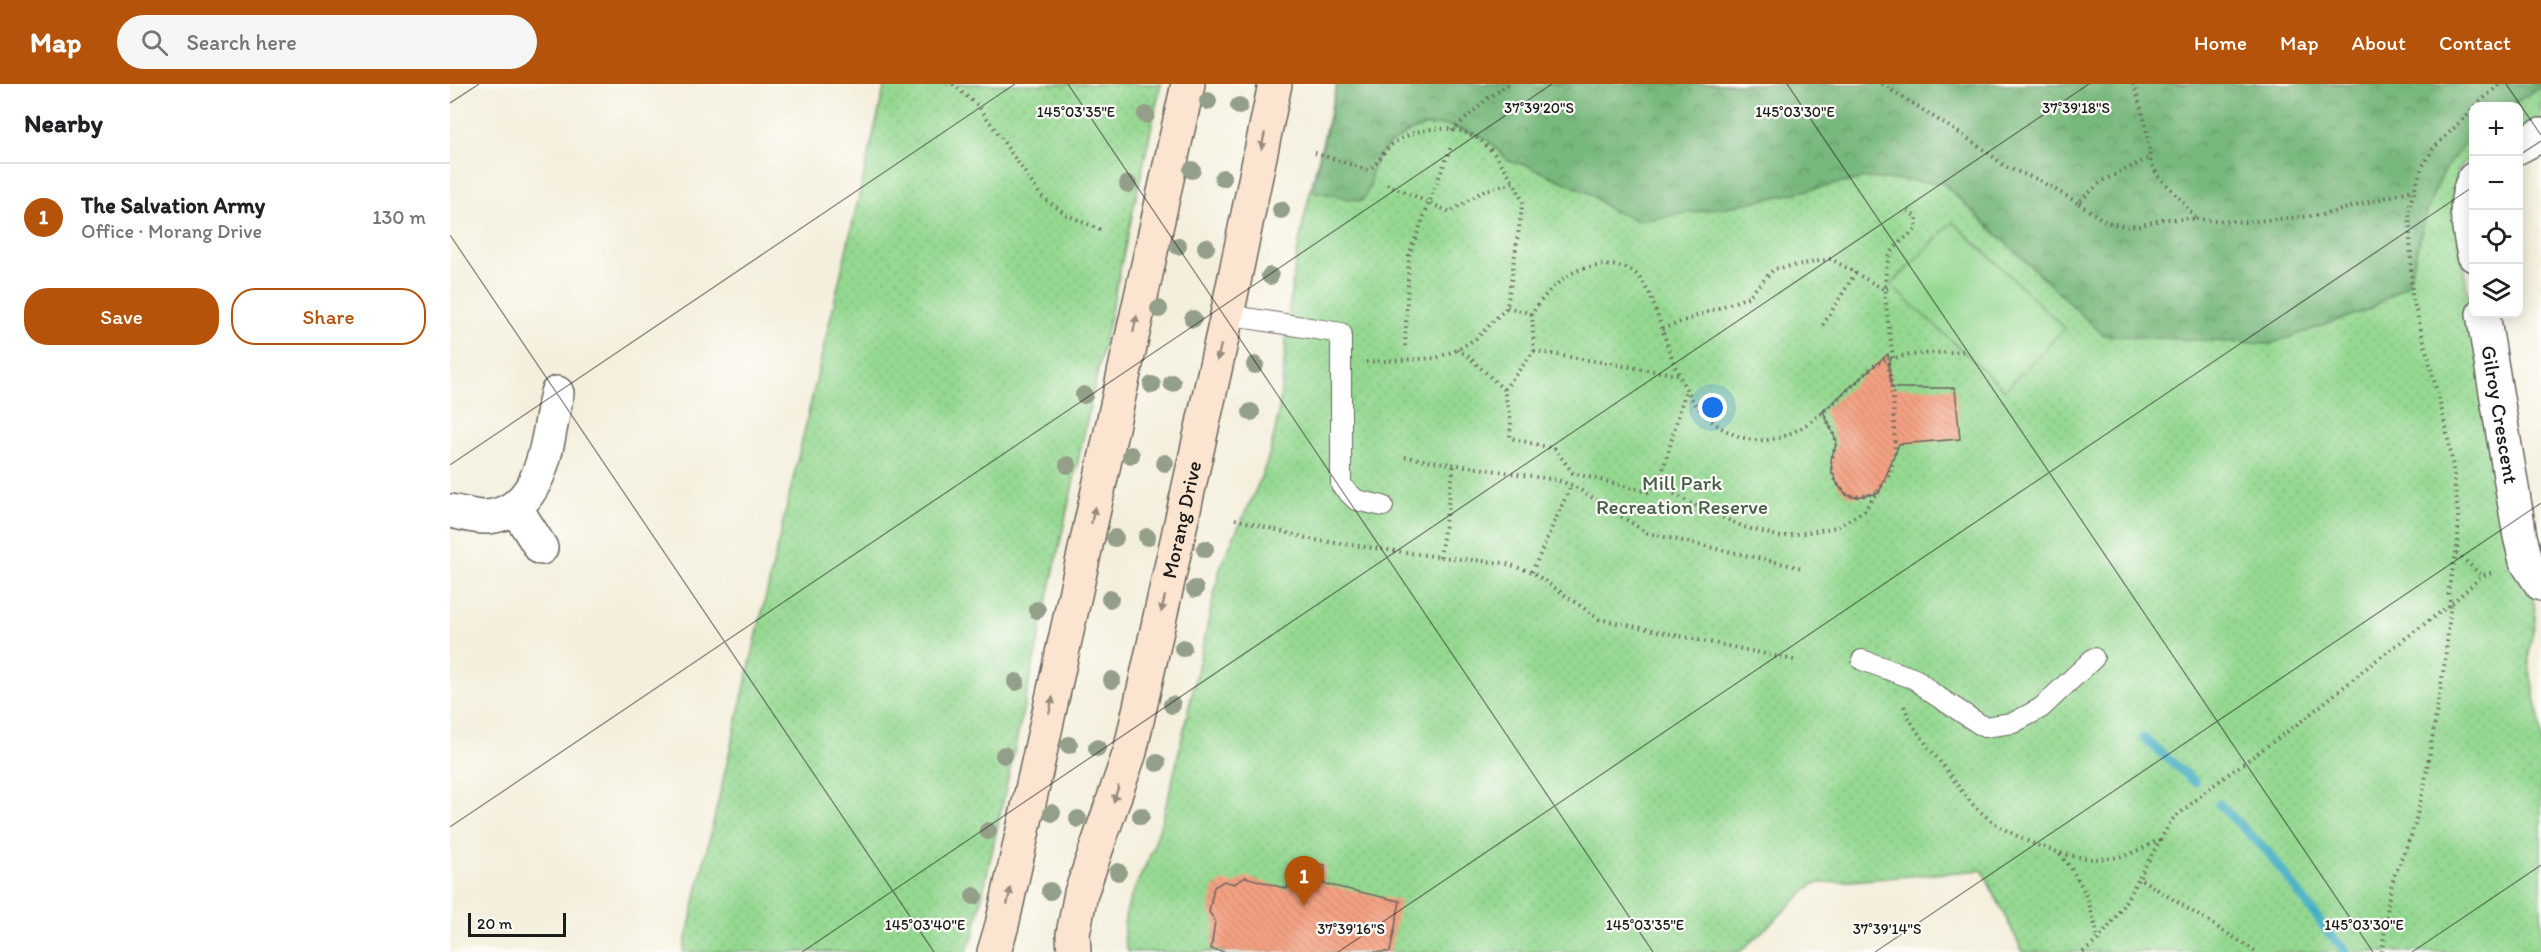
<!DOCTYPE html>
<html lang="en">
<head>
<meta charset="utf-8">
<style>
	:root { --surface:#fff; --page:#f6f6f6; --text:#202124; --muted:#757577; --line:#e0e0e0; --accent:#b45309 }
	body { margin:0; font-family:Itim,sans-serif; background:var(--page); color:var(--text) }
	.controls { position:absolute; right:18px; top:18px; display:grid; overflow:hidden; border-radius:12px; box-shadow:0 3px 15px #0003 }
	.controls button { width:54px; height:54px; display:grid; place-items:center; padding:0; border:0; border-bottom:2px solid var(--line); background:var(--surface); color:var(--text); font:30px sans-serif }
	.scale { position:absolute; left:18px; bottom:15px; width:98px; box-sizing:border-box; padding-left:6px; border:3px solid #1c1c1c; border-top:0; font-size:16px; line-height:21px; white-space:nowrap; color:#1c1c1c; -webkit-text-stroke:4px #fdfcf7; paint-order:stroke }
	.you { position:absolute; left:1263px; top:324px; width:21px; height:21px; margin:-15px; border:4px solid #fff; border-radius:50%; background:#1a73e8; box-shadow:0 0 0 9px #1a73e833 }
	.badge { display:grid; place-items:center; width:39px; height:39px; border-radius:50%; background:var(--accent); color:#fff; font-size:20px; font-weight:700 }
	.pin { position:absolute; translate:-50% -50px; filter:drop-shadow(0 2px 3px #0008) }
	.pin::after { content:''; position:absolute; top:32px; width:21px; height:18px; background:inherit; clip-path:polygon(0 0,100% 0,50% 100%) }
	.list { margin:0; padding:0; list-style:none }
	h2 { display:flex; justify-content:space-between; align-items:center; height:78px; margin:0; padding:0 24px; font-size:26px }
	h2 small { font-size:20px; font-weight:400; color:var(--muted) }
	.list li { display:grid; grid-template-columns:39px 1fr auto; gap:18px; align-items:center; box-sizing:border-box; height:108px; padding:0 24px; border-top:2px solid var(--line) }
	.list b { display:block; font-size:22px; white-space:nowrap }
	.list p { margin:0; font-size:20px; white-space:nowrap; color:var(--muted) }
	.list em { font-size:20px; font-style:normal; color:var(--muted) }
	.actions { display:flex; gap:12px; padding:18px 24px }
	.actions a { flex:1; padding:14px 0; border:2px solid var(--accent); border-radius:24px; text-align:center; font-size:21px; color:var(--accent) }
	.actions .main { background:var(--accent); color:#fff }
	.icon { flex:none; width:33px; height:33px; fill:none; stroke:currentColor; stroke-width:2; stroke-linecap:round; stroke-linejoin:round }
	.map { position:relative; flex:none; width:2091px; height:868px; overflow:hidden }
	header { display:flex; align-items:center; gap:36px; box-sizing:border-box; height:84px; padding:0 30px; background:var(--accent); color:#fff }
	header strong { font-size:28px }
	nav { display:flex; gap:33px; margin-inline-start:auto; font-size:21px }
	.search { width:420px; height:54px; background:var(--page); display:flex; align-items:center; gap:15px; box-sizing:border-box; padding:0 21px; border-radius:33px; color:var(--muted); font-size:22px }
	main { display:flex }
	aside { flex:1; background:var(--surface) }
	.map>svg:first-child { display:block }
	.grass { fill:url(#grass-dots); stroke:#587a56; stroke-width:1.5 }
	.forest { fill:url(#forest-crowns); stroke:#4a6a4c; stroke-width:1.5 }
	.garden { fill:#94d891; stroke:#587a56; stroke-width:1.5 }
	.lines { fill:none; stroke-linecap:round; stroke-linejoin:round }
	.stream { stroke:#43aec2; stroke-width:9 }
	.building { fill:url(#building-back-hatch) }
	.lane-casing { stroke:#68665f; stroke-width:22 }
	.street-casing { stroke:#68665f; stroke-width:36 }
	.secondary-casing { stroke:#68665f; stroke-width:36 }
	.path { stroke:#68665f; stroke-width:4; stroke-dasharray:1.5 4.5; stroke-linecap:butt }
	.lane { stroke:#fff; stroke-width:20 }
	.street { stroke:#fff; stroke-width:33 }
	.secondary { stroke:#fce5d0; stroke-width:33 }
	.tree { fill:#949f89 }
	.oneway { fill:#978b7f }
	.ticks { fill:none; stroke:#1c1c1c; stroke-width:1.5; stroke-opacity:0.45 }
	.labels { text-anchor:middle; stroke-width:4.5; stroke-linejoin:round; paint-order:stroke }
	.street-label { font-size:21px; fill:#1c1c1c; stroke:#fdfcf7 }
	.park-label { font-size:21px; fill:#465e45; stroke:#fdfcf7 }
	.ticks-label { font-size:15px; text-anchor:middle; fill:#1c1c1c; stroke:#fdfcf7; stroke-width:4.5; stroke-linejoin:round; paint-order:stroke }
</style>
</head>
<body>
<header>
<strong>Map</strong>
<div class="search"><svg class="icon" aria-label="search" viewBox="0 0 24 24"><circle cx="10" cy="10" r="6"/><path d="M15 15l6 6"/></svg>Search here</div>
<nav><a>Home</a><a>Map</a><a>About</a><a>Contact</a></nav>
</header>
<main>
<aside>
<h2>Nearby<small></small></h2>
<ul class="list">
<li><span class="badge">1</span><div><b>The Salvation Army</b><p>Office · Morang Drive</p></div><em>130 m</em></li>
</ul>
<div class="actions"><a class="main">Save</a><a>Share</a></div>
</aside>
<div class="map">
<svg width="2091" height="868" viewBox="0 0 2091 868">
	<defs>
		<pattern id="grass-dots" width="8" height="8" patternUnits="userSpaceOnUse" patternTransform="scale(1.5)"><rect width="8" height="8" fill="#94d891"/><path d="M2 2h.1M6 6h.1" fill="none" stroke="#7fb97c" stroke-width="1.8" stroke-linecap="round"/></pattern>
		<pattern id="forest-crowns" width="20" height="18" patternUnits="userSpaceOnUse" patternTransform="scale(1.5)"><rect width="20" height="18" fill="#77b87b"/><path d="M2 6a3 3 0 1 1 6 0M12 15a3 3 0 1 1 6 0" fill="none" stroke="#619564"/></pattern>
		<pattern id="building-back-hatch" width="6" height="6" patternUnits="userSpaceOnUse" patternTransform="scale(1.5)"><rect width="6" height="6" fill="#f4a183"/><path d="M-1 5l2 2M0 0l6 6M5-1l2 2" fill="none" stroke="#d18a71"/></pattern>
	</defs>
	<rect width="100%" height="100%" fill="#fdfcf7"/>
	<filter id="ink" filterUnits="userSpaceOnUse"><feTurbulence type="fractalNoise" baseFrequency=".0167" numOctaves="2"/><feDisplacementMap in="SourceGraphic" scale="12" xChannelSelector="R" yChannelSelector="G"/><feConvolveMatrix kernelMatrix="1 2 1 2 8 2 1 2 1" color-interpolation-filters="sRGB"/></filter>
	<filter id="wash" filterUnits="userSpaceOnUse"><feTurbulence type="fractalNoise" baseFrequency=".008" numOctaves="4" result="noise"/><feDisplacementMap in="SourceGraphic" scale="24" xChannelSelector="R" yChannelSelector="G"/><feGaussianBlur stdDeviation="1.35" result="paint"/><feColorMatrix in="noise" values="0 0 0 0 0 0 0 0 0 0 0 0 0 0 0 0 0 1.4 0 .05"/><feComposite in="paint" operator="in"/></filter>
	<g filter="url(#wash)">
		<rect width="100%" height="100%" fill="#f4efdc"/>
		<g class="grass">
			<path d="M435 0H711L523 854 516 868H233Z"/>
			<path d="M887 0H2091V37L2069 49 2068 22H2024L2023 71C2008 82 2002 98 2002 116L2021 227 2082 511C2091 542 2078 549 2079 577 2081 602 2090 628 2091 653 2091 725 2091 797 2091 868H1573L1532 786 1363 800 1290 868H678C663 834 691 796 703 764 717 724 726 682 735 640 747 589 758 538 769 488 783 448 807 412 819 371 835 315 834 257 842 200 852 132 871 66 887 0Z"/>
		</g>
		<path class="forest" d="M887 0H2091V2L2060 22H2024L2023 53C1979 90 1973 147 1958 200L1920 225 1820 260 1653 251 1493 99 1416 94 1282 122 1189 137 1160 126 1139 109 1076 81 1058 77 1042 60 1031 52 996 41 974 42 957 49 940 60 928 72 921 89V100L913 116 909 117 862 107Z"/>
		<path class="garden" d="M1503 138 1615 244 1555 306 1441 201Z"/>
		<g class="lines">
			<g class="stream">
				<path d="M1694 654 1745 698"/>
				<path d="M1769 720 1818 768 1878 848 1897 868"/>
			</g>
		</g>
		<g id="blocks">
			<g class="building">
				<path d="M1438 270 1441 304H1505L1510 355 1449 360 1429 409 1405 413 1397 411 1388 401 1382 388 1381 375 1387 358 1373 327Z"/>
				<path d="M844 776 875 781 874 800 950 817 940 868H776L761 865 765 837 759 828 764 803 774 797 784 800 796 793 837 805Z"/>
			</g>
		</g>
	</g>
	<g filter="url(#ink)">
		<use href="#blocks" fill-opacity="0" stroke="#68665f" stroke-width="1.5"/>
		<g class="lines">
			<defs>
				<g id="lane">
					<path d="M777 231 891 249V401L906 416 933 422"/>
					<path d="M1412 576 1465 595 1482 609 1534 643 1563 639 1591 624 1644 574"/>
				</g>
				<g id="street">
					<path d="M2068 63 2091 51"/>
					<path d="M2024 95C2012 120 2019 145 2024 171"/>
					<path id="s1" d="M2033 230 2070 452 2076 477 2091 500"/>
					<path d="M65 423 91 464"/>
					<path d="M0 427C12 429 25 434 37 433 95 428 97 353 107 309"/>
				</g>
				<g id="secondary">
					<path d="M544 868 552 841 738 0"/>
					<path id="s2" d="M624 868 623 850 631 809 680 668 776 236 825 0"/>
				</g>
			</defs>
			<use href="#lane" class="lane-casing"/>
			<use href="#street" class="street-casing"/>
			<use href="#secondary" class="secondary-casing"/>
			<g class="path">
				<path d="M503 0 530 24 591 112 617 131 653 147"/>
				<path d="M1432 0 1528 61 1556 83 1589 96 1628 119"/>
				<path d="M1684 0 1696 42 1701 79 1708 92 1724 108 1746 135H1713L1692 141 1674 142 1656 138 1628 119 1652 97 1699 74"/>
				<path d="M2025 22 2050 0"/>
				<path d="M1002 47 1038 14 1059 0"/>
				<path d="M865 69 918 86C929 80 933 66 944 59 971 40 1015 38 1039 64 1048 73 1056 87 1064 98"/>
				<path d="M1746 135 1795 138 1872 131 1963 106"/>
				<path d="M1057 223 1082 230C1092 212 1115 188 1136 184 1150 181 1166 179 1180 186 1195 194 1201 213 1206 227 1223 276 1236 335 1291 353 1338 369 1376 324 1408 297 1414 291 1421 283 1428 279 1454 268 1486 270 1513 267"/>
				<path d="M1082 230 1084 267 1054 306 1061 337 1060 354 1105 365 1123 389 1198 408 1209 400 1236 305"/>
				<path d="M1373 241 1406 188"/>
				<path d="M1212 245 1298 213 1324 185 1381 175 1435 206 1441 201"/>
				<path d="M955 262 959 171 1002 60"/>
				<path d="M1007 266 1018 272 1054 306"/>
				<path d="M1084 267 1228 291"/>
				<path d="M1443 274C1440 249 1428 188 1442 168 1448 159 1458 152 1466 145L1467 134 1458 127"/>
				<path d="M916 278 986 274 1007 266 1027 254 1057 223 1073 118 1064 98 1033 107 1000 128 937 100"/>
				<path d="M1373 327 1387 358C1381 375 1378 390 1391 404 1395 408 1397 412 1403 412 1411 413 1420 410 1428 409"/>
				<path d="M955 373 1107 396 1124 402 1197 449 1352 484"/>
				<path d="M1209 400 1238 418 1294 443 1331 453 1387 443 1414 427 1440 390 1445 368 1443 313 1438 276"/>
				<path d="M785 435 864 456 990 473 1054 479 1082 488 1149 535 1344 576"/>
				<path d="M2007 469 2032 492"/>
				<path d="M990 473 1004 381"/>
				<path d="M1082 488 1121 401"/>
				<path d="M1454 622C1463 646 1479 663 1494 683 1506 698 1517 717 1532 729 1562 756 1632 784 1672 772 1685 769 1698 761 1710 756L1689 794 1807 868"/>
				<path d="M1710 756 1722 736 1761 703 1857 633 1924 578 2001 520 2032 492 2044 488"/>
				<path d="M1610 770C1636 803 1639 816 1649 857"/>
				<path d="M1633 868C1659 850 1673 821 1689 794"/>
				<path d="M1932 868 1939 813 1944 792 1963 747 1974 703 1995 577 2001 520 1998 508 2008 459V430L2002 376 1995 339 1962 211 1959 123 1972 83 1983 65 2024 24"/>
			</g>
			<use href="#lane" class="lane"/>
			<use href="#street" class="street"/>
			<use href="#secondary" class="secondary"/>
		</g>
		<g class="tree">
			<circle cx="758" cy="17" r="9"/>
			<circle cx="789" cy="22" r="9"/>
			<circle cx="696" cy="31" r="9"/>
			<circle cx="742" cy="86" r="9"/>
			<circle cx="773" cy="94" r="9"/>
			<circle cx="678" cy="100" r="9"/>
			<circle cx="831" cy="126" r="9"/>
			<circle cx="728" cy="162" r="9"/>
			<circle cx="756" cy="163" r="9"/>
			<circle cx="820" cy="192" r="9"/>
			<circle cx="709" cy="225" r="9"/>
			<circle cx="743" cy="235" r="9"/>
			<circle cx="805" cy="281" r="9"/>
			<circle cx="722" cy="299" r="9"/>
			<circle cx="702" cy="301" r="9"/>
			<circle cx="634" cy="311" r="9"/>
			<circle cx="801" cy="328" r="9"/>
			<circle cx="681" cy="371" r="9"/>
			<circle cx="715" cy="379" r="9"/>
			<circle cx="618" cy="381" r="9"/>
			<circle cx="697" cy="453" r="9"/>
			<circle cx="665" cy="454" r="9"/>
			<circle cx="755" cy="465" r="9"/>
			<circle cx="745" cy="505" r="9"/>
			<circle cx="660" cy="515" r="9"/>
			<circle cx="587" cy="526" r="9"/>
			<circle cx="733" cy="564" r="9"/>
			<circle cx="662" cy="596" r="9"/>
			<circle cx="566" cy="598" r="9"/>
			<circle cx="722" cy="621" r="9"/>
			<circle cx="619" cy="661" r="9"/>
			<circle cx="647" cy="664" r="9"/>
			<circle cx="554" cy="671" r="9"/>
			<circle cx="707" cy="679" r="9"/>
			<circle cx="602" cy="729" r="9"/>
			<circle cx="691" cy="732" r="9"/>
			<circle cx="628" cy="735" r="9"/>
			<circle cx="538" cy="747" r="9"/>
			<circle cx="668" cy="788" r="9"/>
			<circle cx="600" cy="807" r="9"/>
			<circle cx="524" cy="812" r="9"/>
		</g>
		<defs><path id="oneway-solid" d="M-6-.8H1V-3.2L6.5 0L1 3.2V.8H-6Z" transform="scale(1.5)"/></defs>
		<g class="oneway">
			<use href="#oneway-solid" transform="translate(813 57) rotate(102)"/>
			<use href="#oneway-solid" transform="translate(685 240) rotate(-78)"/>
			<use href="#oneway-solid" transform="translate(769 269) rotate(103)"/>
			<use href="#oneway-solid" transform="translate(643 431) rotate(-78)"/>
			<use href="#oneway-solid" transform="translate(713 520) rotate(103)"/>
			<use href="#oneway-solid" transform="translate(601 621) rotate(-78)"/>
			<use href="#oneway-solid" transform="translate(666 710) rotate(108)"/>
			<use href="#oneway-solid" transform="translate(559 812) rotate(-78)"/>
		</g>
	</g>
	<path class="ticks" d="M618 0 1203 868M1337 0 1923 868M2056 0 2091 51M0 19 29 0M2068 72 2091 57M0 151 484 868M0 381 565 0M0 743 1102 0M352 868 1639 0M888 868 2024 102M1425 868 2091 419M1962 868 2091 781"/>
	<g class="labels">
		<g class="street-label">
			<text dy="7" stroke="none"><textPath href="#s1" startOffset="102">Gilroy Crescent</textPath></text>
			<text dy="7" stroke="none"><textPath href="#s2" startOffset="447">Morang Drive</textPath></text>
		</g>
		<g class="park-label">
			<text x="1232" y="406">Mill Park<tspan x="1232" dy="24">Recreation Reserve</tspan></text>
		</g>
	</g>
	<g class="ticks-label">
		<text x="1089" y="29">37°39'20"S</text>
		<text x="1626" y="29">37°39'18"S</text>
		<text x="626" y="33">145°03'35"E</text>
		<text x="1345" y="33">145°03'30"E</text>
		<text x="475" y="846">145°03'40"E</text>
		<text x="1195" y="846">145°03'35"E</text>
		<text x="1914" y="846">145°03'30"E</text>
		<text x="901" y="850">37°39'16"S</text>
		<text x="1437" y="850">37°39'14"S</text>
	</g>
</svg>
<div class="controls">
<button>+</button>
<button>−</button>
<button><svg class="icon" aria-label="locate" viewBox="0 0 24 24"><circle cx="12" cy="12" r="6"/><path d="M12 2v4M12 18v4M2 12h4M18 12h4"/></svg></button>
<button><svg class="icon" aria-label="layers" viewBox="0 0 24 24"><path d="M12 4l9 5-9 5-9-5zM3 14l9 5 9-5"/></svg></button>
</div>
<div class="scale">20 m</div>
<div class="you"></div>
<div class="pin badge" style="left:854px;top:822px">1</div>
</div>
</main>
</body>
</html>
